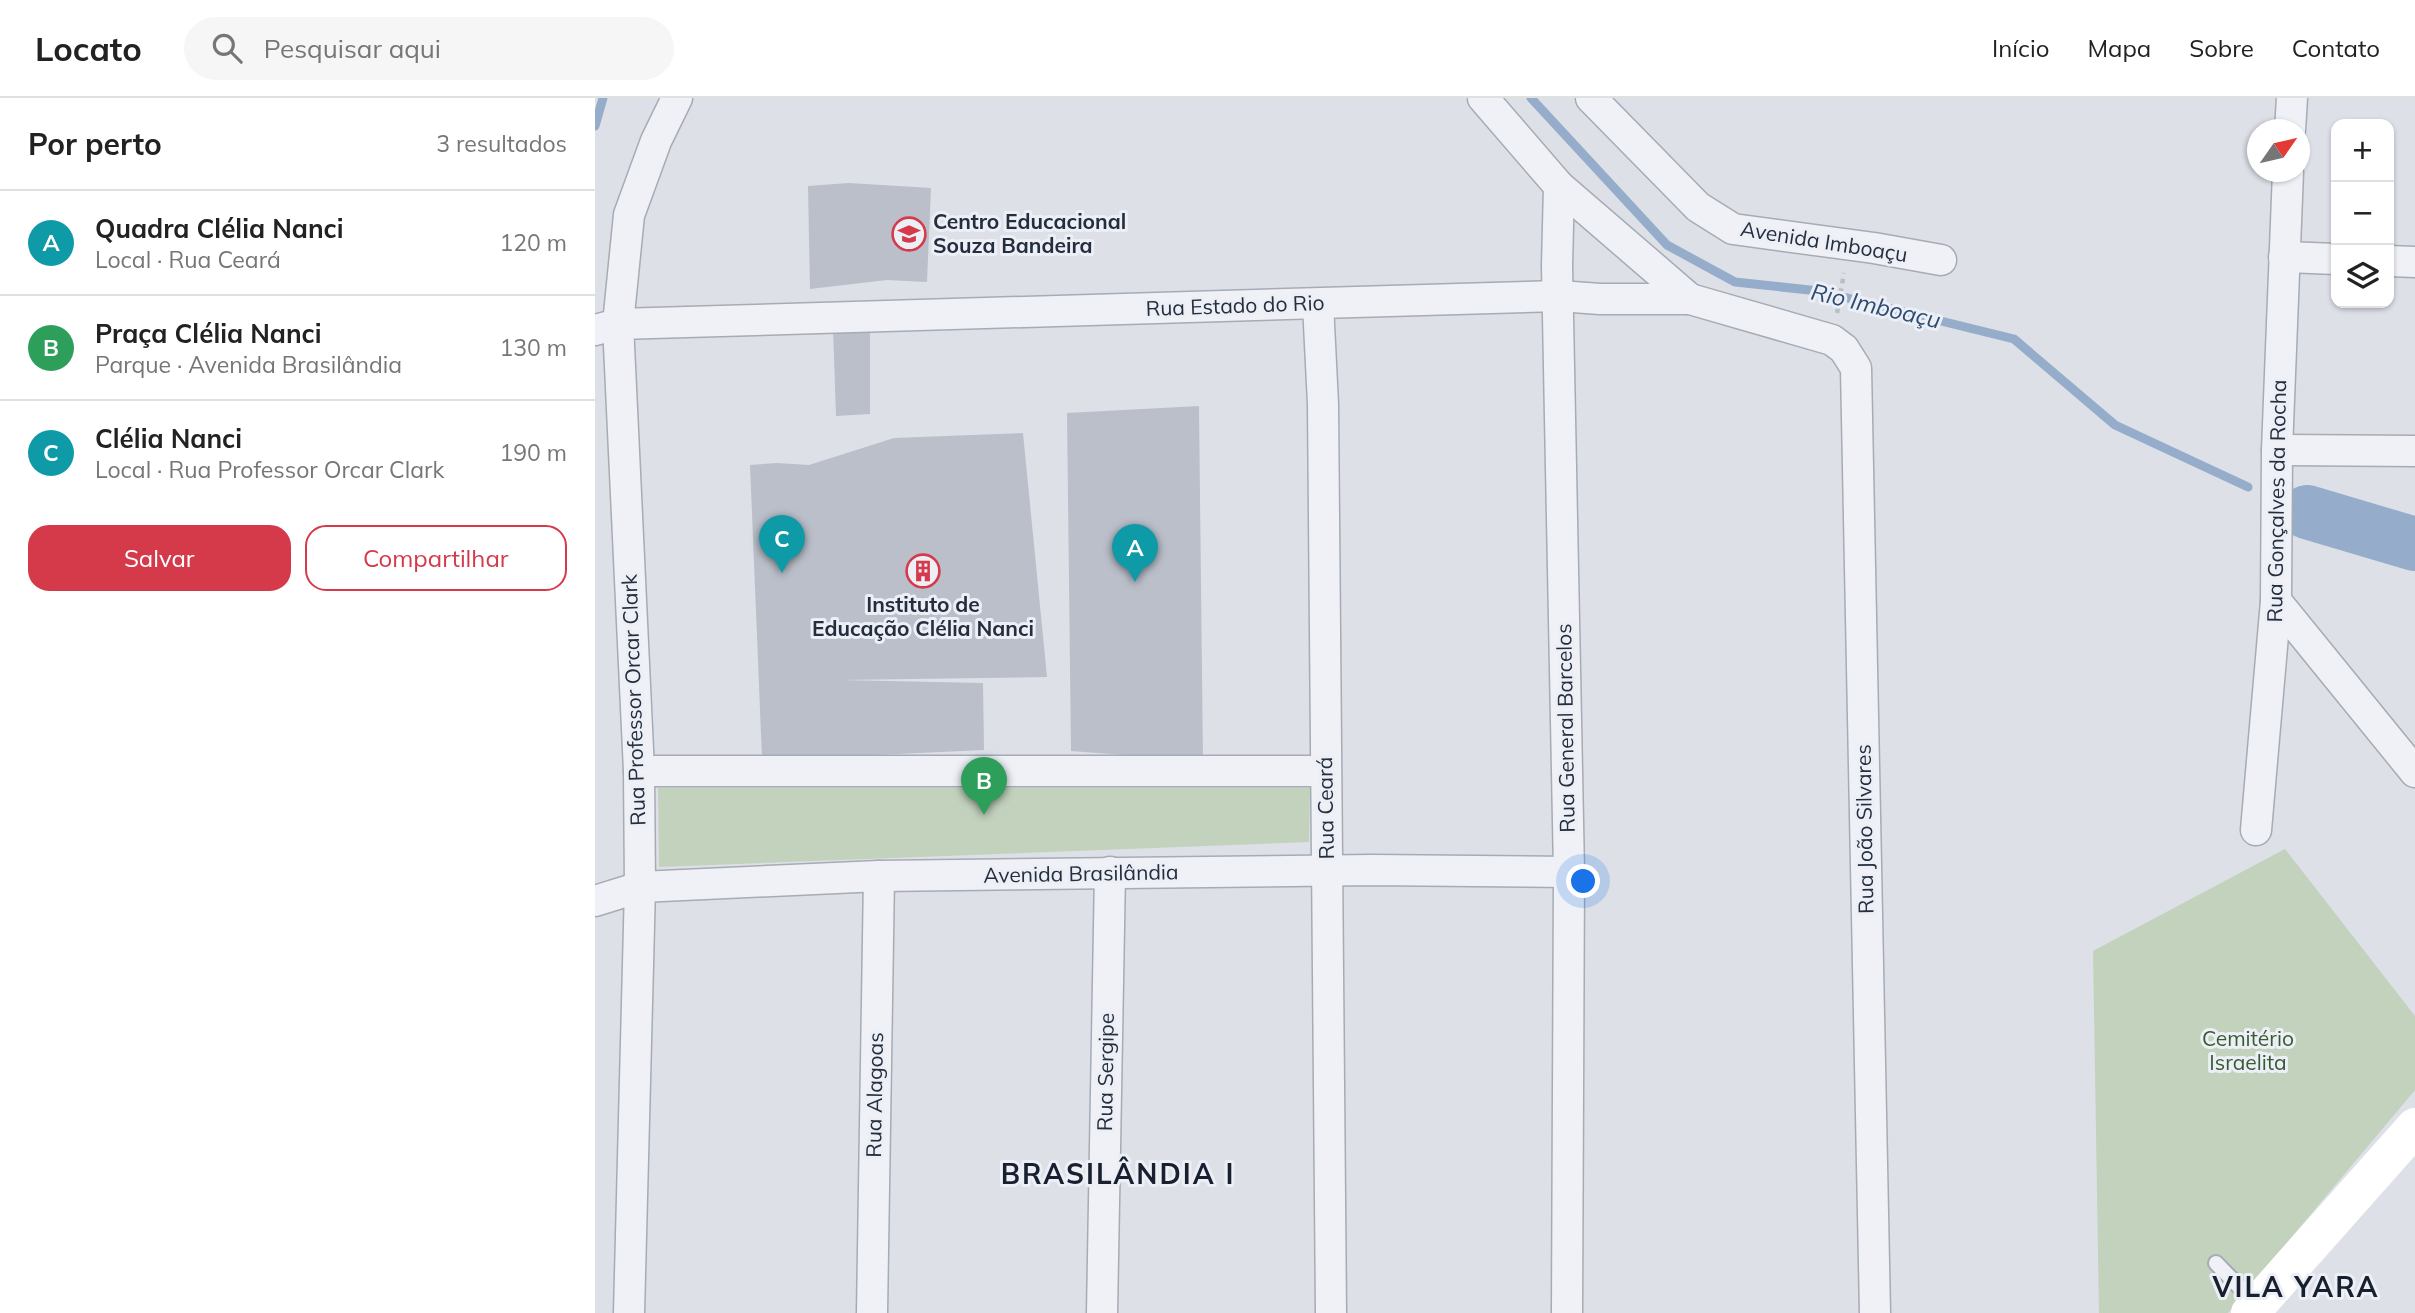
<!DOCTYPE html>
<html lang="pt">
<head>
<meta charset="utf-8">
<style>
	:root { --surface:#fff; --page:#f6f6f6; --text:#222; --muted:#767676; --line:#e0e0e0; --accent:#d53a4b }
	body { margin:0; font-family:Mulish,sans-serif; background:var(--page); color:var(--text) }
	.controls { position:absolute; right:21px; top:21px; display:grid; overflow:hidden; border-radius:14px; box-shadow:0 2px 5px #0004 }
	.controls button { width:63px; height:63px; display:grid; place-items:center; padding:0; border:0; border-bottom:2px solid var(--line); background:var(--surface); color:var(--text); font:35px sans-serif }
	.compass { position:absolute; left:1652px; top:21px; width:63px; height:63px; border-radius:50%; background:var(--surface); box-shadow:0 2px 5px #0004; rotate:56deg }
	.you { position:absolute; left:989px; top:784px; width:24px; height:24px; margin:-18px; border:5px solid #fff; border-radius:50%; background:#1a73e8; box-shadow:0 0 0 10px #1a73e833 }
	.badge { display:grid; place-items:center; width:46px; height:46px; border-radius:50%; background:var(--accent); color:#fff; font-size:23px; font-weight:700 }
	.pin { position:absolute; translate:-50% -58px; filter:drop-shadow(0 2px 4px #0008) }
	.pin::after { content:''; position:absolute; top:37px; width:24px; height:21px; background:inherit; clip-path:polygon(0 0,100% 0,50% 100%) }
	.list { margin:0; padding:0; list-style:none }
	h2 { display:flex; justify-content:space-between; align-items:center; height:91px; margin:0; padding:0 28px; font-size:30px }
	h2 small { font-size:23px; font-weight:400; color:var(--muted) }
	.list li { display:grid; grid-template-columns:46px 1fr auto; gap:21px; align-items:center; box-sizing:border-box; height:105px; padding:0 28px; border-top:2px solid var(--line) }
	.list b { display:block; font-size:26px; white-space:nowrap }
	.list p { margin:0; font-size:23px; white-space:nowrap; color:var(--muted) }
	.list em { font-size:23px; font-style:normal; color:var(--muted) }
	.actions { display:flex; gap:14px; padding:21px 28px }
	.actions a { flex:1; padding:16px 0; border:2px solid var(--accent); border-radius:21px; text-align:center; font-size:24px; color:var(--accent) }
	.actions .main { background:var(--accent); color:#fff }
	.icon { flex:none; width:38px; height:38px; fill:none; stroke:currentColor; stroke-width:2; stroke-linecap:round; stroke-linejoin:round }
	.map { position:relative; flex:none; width:1820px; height:1215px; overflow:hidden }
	header { display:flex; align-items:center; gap:42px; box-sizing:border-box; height:98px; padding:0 35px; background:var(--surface); border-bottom:2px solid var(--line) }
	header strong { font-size:33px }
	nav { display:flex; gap:38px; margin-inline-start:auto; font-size:24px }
	.search { width:490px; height:63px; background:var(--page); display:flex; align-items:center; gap:18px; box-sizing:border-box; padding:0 24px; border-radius:38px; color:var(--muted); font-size:26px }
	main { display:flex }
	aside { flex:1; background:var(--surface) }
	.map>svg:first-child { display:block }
	.green { fill:#c2d2bd }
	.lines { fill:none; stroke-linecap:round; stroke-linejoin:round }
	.stream { stroke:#95adca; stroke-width:9 }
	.river { stroke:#95adca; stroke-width:54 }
	.building { fill:#babfca }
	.lane-casing { stroke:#a6abb5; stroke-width:18 }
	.street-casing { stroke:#a6abb5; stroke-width:33 }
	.path { stroke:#babec6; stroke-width:4.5; stroke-dasharray:5 5; stroke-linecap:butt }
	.lane { stroke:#eff1f6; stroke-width:14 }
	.street { stroke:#eff1f6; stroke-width:30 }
	.secondary { stroke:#fff; stroke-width:38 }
	.labels { text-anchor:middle; stroke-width:6; stroke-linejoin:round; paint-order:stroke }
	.poi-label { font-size:21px; font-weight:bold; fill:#252e3f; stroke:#eceff5; text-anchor:start }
	.street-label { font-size:21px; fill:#252e3f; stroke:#eceff5 }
	.park-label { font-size:21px; fill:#385b32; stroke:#eceff5 }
	.water-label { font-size:23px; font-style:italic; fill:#2e4b74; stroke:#eceff5 }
	.district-label { font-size:28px; font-weight:bold; letter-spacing:2px; fill:#181f2f; stroke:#eceff5 }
</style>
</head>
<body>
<header>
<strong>Locato</strong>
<div class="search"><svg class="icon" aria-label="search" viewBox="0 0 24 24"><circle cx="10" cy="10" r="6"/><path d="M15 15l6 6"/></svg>Pesquisar aqui</div>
<nav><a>Início</a><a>Mapa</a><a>Sobre</a><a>Contato</a></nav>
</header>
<main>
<aside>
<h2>Por perto<small>3 resultados</small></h2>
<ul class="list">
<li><span class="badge" style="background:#0f9aa8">A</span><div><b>Quadra Clélia Nanci</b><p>Local · Rua Ceará</p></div><em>120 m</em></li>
<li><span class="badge" style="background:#2e9e5b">B</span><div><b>Praça Clélia Nanci</b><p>Parque · Avenida Brasilândia</p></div><em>130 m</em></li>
<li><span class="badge" style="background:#0f9aa8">C</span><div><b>Clélia Nanci</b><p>Local · Rua Professor Orcar Clark</p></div><em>190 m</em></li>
</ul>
<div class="actions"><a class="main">Salvar</a><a>Compartilhar</a></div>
</aside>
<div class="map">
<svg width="1820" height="1215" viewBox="0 0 1820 1215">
	<rect width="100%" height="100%" fill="#dde0e7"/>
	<g class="green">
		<path d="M63 690H715L714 744 64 769Z"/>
		<path d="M1690 751 1820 918V992L1633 1215H1504L1498 853Z"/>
	</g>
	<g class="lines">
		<g class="stream">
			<path d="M936 0 1072 147 1140 184 1224 193 1419 241 1520 327 1653 389"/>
			<path d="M0 28 8 0"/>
		</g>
		<path class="river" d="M1712 414 1820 446"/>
	</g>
	<g class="building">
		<path d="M254 85 336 90 332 184 292 182 215 191 213 88Z"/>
		<path d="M275 224V316L241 318 238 230Z"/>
		<path d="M604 308 608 663 476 653 472 315Z"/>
		<path d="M428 335 452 579 246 582 388 585 389 652 216 660H167L155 367 182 365 214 367 299 340Z"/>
	</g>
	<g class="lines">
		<defs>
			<path id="lane" d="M1621 1165 1661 1206"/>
			<g id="street">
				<path d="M888 0 964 88 1095 201"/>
				<path d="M996 0 1103 109 1138 131 1279 150 1346 162"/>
				<path d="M1695 32 1697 0"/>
				<path d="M964 88 962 168 974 774 972 1215"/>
				<path d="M1689 159 1741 161"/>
				<path d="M1794 163 1820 164"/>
				<path d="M723 206 728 306 736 1215"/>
				<path d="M0 232 23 226 964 198 1005 201H1095L1237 242 1249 251 1261 270 1280 1215"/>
				<path d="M1682 352 1820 353"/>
				<path d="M1681 503 1820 674"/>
				<path d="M44 673H730"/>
				<path d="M1661 732 1681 503 1682 352 1693 74"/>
				<path d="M0 803 45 789 284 778 777 772 974 774"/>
				<path d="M34 1215 45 789 44 673 23 226 34 117 61 43 82 0"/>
				<path d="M277 1215 284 778"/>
				<path d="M507 1215 515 774"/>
			</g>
		</defs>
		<use href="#lane" class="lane-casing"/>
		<use href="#street" class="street-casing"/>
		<path class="path" d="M1242 215 1249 175"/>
		<use href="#lane" class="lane"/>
		<use href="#street" class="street"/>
		<path class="secondary" d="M1655 1215 1820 1029"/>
	</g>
	<defs>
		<symbol id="school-ring" viewBox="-11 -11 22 22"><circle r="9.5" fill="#eceff5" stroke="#d53a4b" stroke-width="1.5"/><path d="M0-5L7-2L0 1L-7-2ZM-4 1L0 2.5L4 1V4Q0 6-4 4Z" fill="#d53a4b"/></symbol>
		<symbol id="building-ring" viewBox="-11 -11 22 22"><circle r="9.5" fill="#eceff5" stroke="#d53a4b" stroke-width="1.5"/><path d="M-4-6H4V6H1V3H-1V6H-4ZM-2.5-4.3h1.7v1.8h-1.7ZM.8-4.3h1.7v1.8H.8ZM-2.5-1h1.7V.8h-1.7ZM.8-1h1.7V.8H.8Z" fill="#d53a4b"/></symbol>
	</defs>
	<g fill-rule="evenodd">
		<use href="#school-ring" x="295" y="117" width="38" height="38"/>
		<use href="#building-ring" x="309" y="454" width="38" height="38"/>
	</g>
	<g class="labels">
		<g class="poi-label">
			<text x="338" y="131">Centro Educacional<tspan x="338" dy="24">Souza Bandeira</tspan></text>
			<text x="328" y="514" text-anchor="middle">Instituto de<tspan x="328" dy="24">Educação Clélia Nanci</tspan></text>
		</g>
		<g class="street-label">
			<text transform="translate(1229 144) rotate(9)" y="7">Avenida Imboaçu</text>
			<text transform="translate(640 208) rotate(-2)" y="7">Rua Estado do Rio</text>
			<text transform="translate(1682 403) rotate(-89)" y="7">Rua Gonçalves da Rocha</text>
			<text transform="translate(39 602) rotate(-92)" y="7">Rua Professor Orcar Clark</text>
			<text transform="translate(971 630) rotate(-91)" y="7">Rua General Barcelos</text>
			<text transform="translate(731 710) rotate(-91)" y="7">Rua Ceará</text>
			<text transform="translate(1270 731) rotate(-91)" y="7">Rua João Silvares</text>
			<text transform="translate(486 776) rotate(-1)" y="7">Avenida Brasilândia</text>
			<text transform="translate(511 974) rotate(-89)" y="7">Rua Sergipe</text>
			<text transform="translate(280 997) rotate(-89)" y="7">Rua Alagoas</text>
		</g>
		<g class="park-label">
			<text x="1653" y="948">Cemitério<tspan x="1653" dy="24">Israelita</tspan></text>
		</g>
		<g class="water-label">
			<text transform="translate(1281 208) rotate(13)" y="8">Rio Imboaçu</text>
		</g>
		<g class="district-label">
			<text x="523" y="1086">BRASILÂNDIA I</text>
			<text x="1701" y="1199">VILA YARA</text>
		</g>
	</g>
</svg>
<div class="controls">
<button>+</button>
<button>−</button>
<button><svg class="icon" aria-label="layers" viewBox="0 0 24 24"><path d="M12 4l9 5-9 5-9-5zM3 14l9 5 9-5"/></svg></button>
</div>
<svg class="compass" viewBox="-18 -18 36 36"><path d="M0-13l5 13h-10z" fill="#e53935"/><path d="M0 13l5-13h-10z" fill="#767676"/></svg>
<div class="you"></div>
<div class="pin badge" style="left:540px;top:484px;background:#0f9aa8">A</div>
<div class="pin badge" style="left:389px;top:717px;background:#2e9e5b">B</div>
<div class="pin badge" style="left:187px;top:475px;background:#0f9aa8">C</div>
</div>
</main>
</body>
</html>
